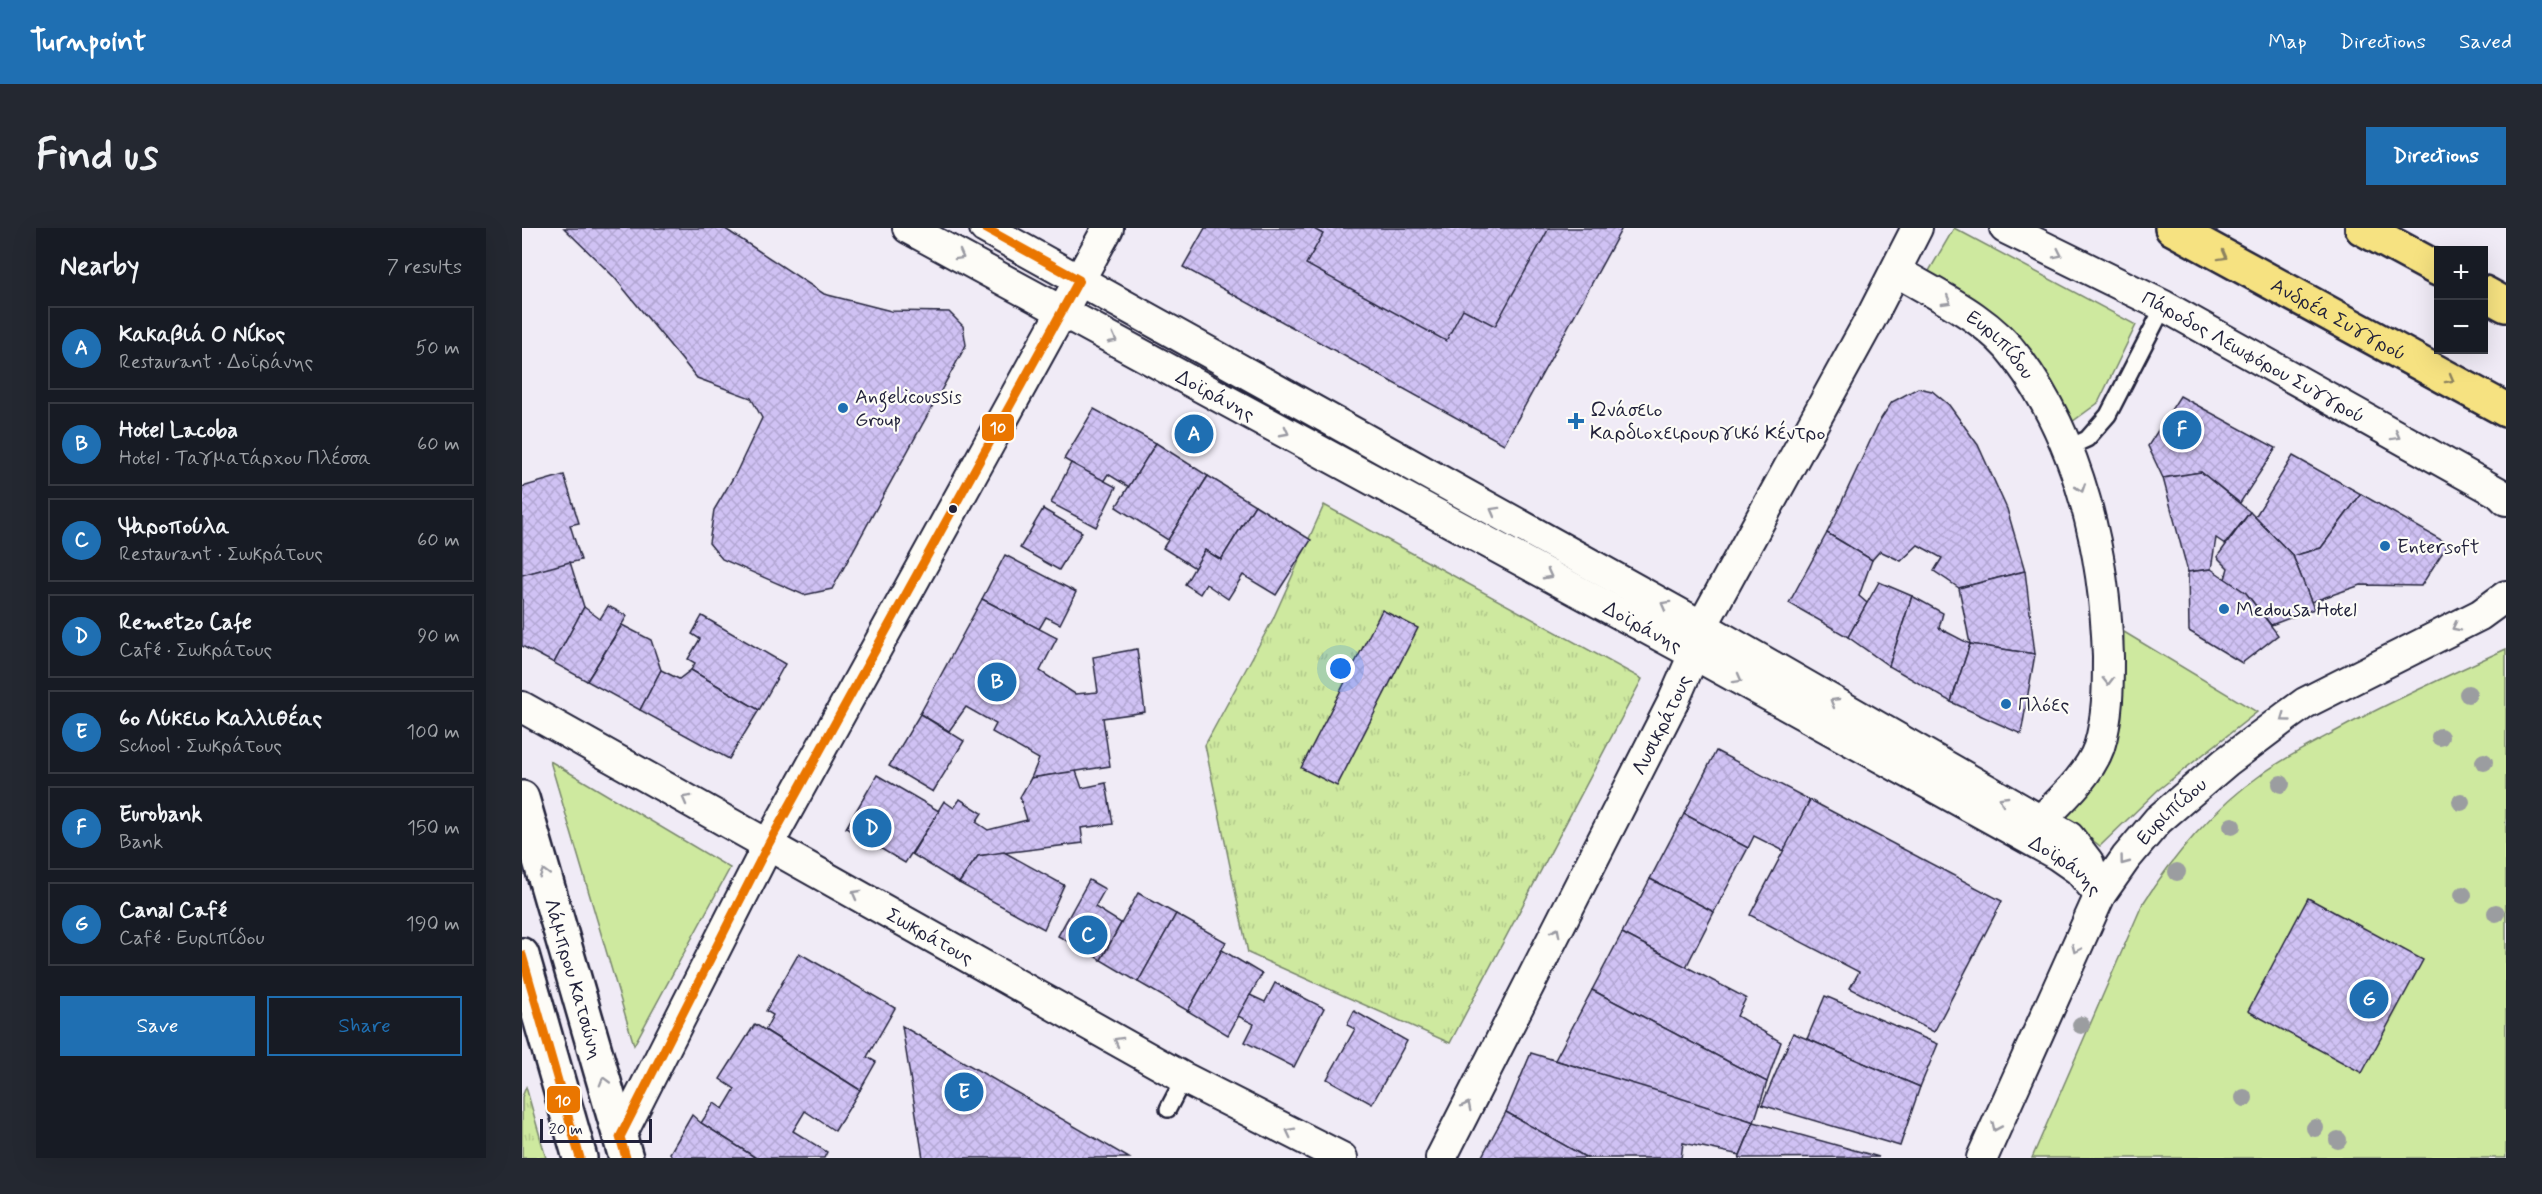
<!DOCTYPE html>
<html lang="en">
<head>
<meta charset="utf-8">
<style>
	:root { --surface:#171b24; --page:#242831; --text:#f1f3f6; --muted:#9ea1a6; --line:#363941; --accent:#1f6fb2 }
	body { margin:0; font-family:Mynerve,sans-serif; background:var(--page); color:var(--text) }
	.controls { position:absolute; right:18px; top:18px; display:grid; overflow:hidden; border-radius:0px; box-shadow:0 6px 24px #0002 }
	.controls button { width:54px; height:54px; display:grid; place-items:center; padding:0; border:0; border-bottom:2px solid var(--line); background:var(--surface); color:var(--text); font:30px sans-serif }
	.scale { position:absolute; left:18px; bottom:15px; width:112px; box-sizing:border-box; padding-left:6px; border:3px solid #22223b; border-top:0; font-size:16px; line-height:21px; white-space:nowrap; color:#22223b; -webkit-text-stroke:4px #fdfcf7; paint-order:stroke }
	.you { position:absolute; left:819px; top:441px; width:21px; height:21px; margin:-15px; border:4px solid #fff; border-radius:50%; background:#1a73e8; box-shadow:0 0 0 9px #1a73e833 }
	.badge { display:grid; place-items:center; width:39px; height:39px; border-radius:50%; background:var(--accent); color:#fff; font-size:20px; font-weight:700 }
	.pin { position:absolute; translate:-50% -50%; border:3px solid #fff; box-shadow:0 2px 6px #0006 }
	.list { margin:0; padding:0; list-style:none }
	h2 { display:flex; justify-content:space-between; align-items:center; height:78px; margin:0; padding:0 24px; font-size:26px }
	h2 small { font-size:20px; font-weight:400; color:var(--muted) }
	.list li { display:grid; grid-template-columns:39px 1fr auto; gap:18px; align-items:center; box-sizing:border-box; height:84px; margin:0 12px 12px; padding:0 12px; border:2px solid var(--line); border-radius:0px }
	.list b { display:block; font-size:22px; white-space:nowrap }
	.list p { margin:0; font-size:20px; white-space:nowrap; color:var(--muted) }
	.list em { font-size:20px; font-style:normal; color:var(--muted) }
	.actions { display:flex; gap:12px; padding:18px 24px }
	.actions a { flex:1; padding:14px 0; border:2px solid var(--accent); border-radius:0px; text-align:center; font-size:21px; color:var(--accent) }
	.actions .main { background:var(--accent); color:#fff }
	.map { position:relative; flex:none; width:1984px; height:930px; overflow:hidden; border-radius:0px }
	header { display:flex; align-items:center; gap:36px; box-sizing:border-box; height:84px; padding:0 30px; background:var(--accent); color:#fff }
	header strong { font-size:28px }
	nav { display:flex; gap:33px; margin-inline-start:auto; font-size:21px }
	.intro { display:flex; align-items:center; justify-content:space-between; box-sizing:border-box; height:144px; padding:0 36px }
	h1 { margin:0; font-size:42px }
	.button { padding:15px 27px; border-radius:0px; background:var(--accent); color:#fff; font-size:21px; font-weight:700 }
	main { display:flex; gap:36px; padding:0 36px }
	aside { flex:1; background:var(--surface); border-radius:0px; box-shadow:0 6px 24px #0002 }
	.map>svg:first-child { display:block }
	.grass { fill:url(#grass-tufts); stroke:#78866d; stroke-width:1.5 }
	.green { fill:#cee99f; stroke:#78866d; stroke-width:1.5 }
	.building { fill:url(#building-cross-hatch); stroke:#22223b; stroke-width:1.5 }
	.lines { fill:none; stroke-linecap:round; stroke-linejoin:round }
	.lane-casing { stroke:#22223b; stroke-width:20 }
	.street-casing { stroke:#22223b; stroke-width:34 }
	.secondary-casing { stroke:#22223b; stroke-width:38 }
	.highway-casing { stroke:#22223b; stroke-width:38 }
	.lane { stroke:#fdfcf7; stroke-width:15 }
	.street { stroke:#fdfcf7; stroke-width:30 }
	.secondary { stroke:#fdfcf7; stroke-width:33 }
	.highway { stroke:#f6e281; stroke-width:33 }
	.bus-1-casing { stroke:#fdfcf7; stroke-width:14 }
	.bus-1 { stroke:#ea7600; stroke-width:9 }
	.tree { fill:#9b9da0 }
	.oneway { stroke:#9a9aa2 }
	.oneway2 { stroke:#8c825e }
	.poi-dot { fill:#1f6fb2; stroke:#fdfcf7; stroke-width:2 }
	.bus-dot { fill:#22223b; stroke:#fdfcf7; stroke-width:2 }
	.labels { text-anchor:middle; stroke-width:4.5; stroke-linejoin:round; paint-order:stroke }
	.street-label { font-size:20px; fill:#22223b; stroke:#fdfcf7 }
	.poi-label { font-size:20px; fill:#22223b; stroke:#fdfcf7; text-anchor:start }
	.line-badge { stroke:#fdfcf7; stroke-width:2 }
	.badge-label { font-size:16px; text-anchor:middle; font-weight:bold; fill:#fff }
</style>
</head>
<body>
<header>
<strong>Turnpoint</strong>
<nav><a>Map</a><a>Directions</a><a>Saved</a></nav>
</header>
<div class="intro"><h1>Find us</h1><a class="button">Directions</a></div>
<main>
<aside>
<h2>Nearby<small>7 results</small></h2>
<ul class="list">
<li><span class="badge">A</span><div><b>Κακαβιά Ο Νίκος</b><p>Restaurant · Δοϊράνης</p></div><em>50 m</em></li>
<li><span class="badge">B</span><div><b>Hotel Lacoba</b><p>Hotel · Ταγματάρχου Πλέσσα</p></div><em>60 m</em></li>
<li><span class="badge">C</span><div><b>Ψαροπούλα</b><p>Restaurant · Σωκράτους</p></div><em>60 m</em></li>
<li><span class="badge">D</span><div><b>Remetzo Cafe</b><p>Café · Σωκράτους</p></div><em>90 m</em></li>
<li><span class="badge">E</span><div><b>6ο Λύκειο Καλλιθέας</b><p>School · Σωκράτους</p></div><em>100 m</em></li>
<li><span class="badge">F</span><div><b>Eurobank</b><p>Bank</p></div><em>150 m</em></li>
<li><span class="badge">G</span><div><b>Canal Café</b><p>Café · Ευριπίδου</p></div><em>190 m</em></li>
</ul>
<div class="actions"><a class="main">Save</a><a>Share</a></div>
</aside>
<div class="map">
<svg width="1984" height="930" viewBox="0 0 1984 930">
	<defs>
		<pattern id="grass-tufts" width="24" height="20" patternUnits="userSpaceOnUse" patternTransform="scale(1.5)"><rect width="24" height="20" fill="#cee99f"/><path d="M3 7l-1-3M5 7V3M7 7l1-3M15 17l-1-3M17 17v-4M19 17l1-3" fill="none" stroke="#b1c88a"/></pattern>
		<pattern id="building-cross-hatch" width="8" height="8" patternUnits="userSpaceOnUse" patternTransform="scale(1.5)"><rect width="8" height="8" fill="#d0c2f4"/><path d="M0 0l8 8M0 8l8-8" fill="none" stroke="#b2a6d2"/></pattern>
	</defs>
	<rect width="100%" height="100%" fill="#f0ebf6"/>
	<filter id="ink" filterUnits="userSpaceOnUse"><feTurbulence type="fractalNoise" baseFrequency=".0167" numOctaves="2"/><feDisplacementMap in="SourceGraphic" scale="12" xChannelSelector="R" yChannelSelector="G"/><feConvolveMatrix kernelMatrix="1 2 1 2 8 2 1 2 1" color-interpolation-filters="sRGB"/></filter>
	<g filter="url(#ink)">
		<g class="grass">
			<path d="M802 277 1120 451 928 815 726 725 683 517 751 391Z"/>
			<path d="M4 859 24 930H0V869Z"/>
		</g>
		<g class="green">
			<path d="M1432 0 1614 97 1576 175 1547 196 1403 50Z"/>
			<path d="M1602 404 1735 484 1636 562 1578 618 1542 590 1599 467Z"/>
			<path d="M1984 421V930H1510L1620 677C1651 628 1693 579 1740 546 1768 526 1798 512 1827 496 1879 469 1931 445 1984 421Z"/>
			<path d="M28 533 208 640 112 817Z"/>
		</g>
		<g class="building">
			<path d="M42 0H202L302 66 369 83 427 84 441 98 444 117 310 361 282 367 200 331 187 315 192 282 214 245 240 190 229 170 175 150 92 49Z"/>
			<path d="M683 0H1100L982 216 661 39Z"/>
			<path d="M790 0H1027L973 98 941 81 924 113 784 36 801 6Z"/>
			<path d="M1396 160 1410 163 1427 177 1456 217 1485 281 1503 343 1437 360 1412 343 1420 330 1396 317 1379 333 1358 323 1350 332 1305 305 1358 192 1370 174Z"/>
			<path d="M1658 168 1754 220 1718 275 1679 244 1641 250 1626 218Z"/>
			<path d="M572 181 634 215 607 259 586 246 581 254 542 231Z"/>
			<path d="M634 215 686 248 646 312 594 279Z"/>
			<path d="M1771 228 1839 266 1799 320 1771 328 1733 289Z"/>
			<path d="M549 235 594 259 574 299 529 275Z"/>
			<path d="M1679 244 1728 284 1703 316 1694 310 1689 341 1666 344 1641 250Z"/>
			<path d="M42 247 57 295 48 297 59 332 0 347V259Z"/>
			<path d="M686 248 733 277 699 332 683 322 673 340 641 320Z"/>
			<path d="M1839 266 1926 316 1899 358 1839 357 1789 374 1771 328 1799 320Z"/>
			<path d="M733 277 789 312 754 367 721 347 706 371 684 356 678 366 663 356 683 322 699 332Z"/>
			<path d="M521 281 560 304 537 342 498 320Z"/>
			<path d="M1728 284 1771 328 1792 381 1749 397 1724 365 1703 351 1706 340 1695 329Z"/>
			<path d="M1305 305 1350 332 1337 368 1345 375 1326 409 1267 375Z"/>
			<path d="M483 327 554 364 538 396 524 389 517 401 460 371Z"/>
			<path d="M48 334 62 379 32 435 0 418V347Z"/>
			<path d="M1689 341 1724 365 1756 407 1720 435 1667 403 1666 344Z"/>
			<path d="M1503 343 1513 426 1448 416 1437 360Z"/>
			<path d="M1357 354 1390 368 1367 438 1326 409Z"/>
			<path d="M1390 368 1421 385 1417 400 1448 416 1429 474 1367 438Z"/>
			<path d="M460 371 535 410 518 443 553 466 576 464 571 429 615 421 623 484 581 490 588 538 509 550 517 531 470 504 474 496 444 479 427 503 398 486Z"/>
			<path d="M86 378 105 388 65 453 32 435 62 379 78 391Z"/>
			<path d="M860 382 896 400 815 558 779 540Z"/>
			<path d="M180 388 263 436 237 482 169 442 173 435 166 431 178 411 170 406Z"/>
			<path d="M100 397 129 412 139 442 118 482 65 453Z"/>
			<path d="M1448 416 1513 426 1499 506 1429 474Z"/>
			<path d="M139 442 157 451 169 442 237 482 207 531 118 482Z"/>
			<path d="M398 486 442 513 411 564 367 538Z"/>
			<path d="M1194 523 1288 572 1262 623 1232 608 1226 620 1162 586Z"/>
			<path d="M554 543 560 560 584 555 591 596 559 600 561 615 456 628 437 655 390 626 422 573 432 580 438 571 460 585 454 594 466 602 505 592 498 569 509 550Z"/>
			<path d="M355 547 417 583 383 635 324 600Z"/>
			<path d="M1288 572 1480 673 1412 804 1328 760 1337 744 1228 687Z"/>
			<path d="M1162 586 1226 620 1192 684 1128 651Z"/>
			<path d="M482 624 542 657 522 701 437 655 456 628Z"/>
			<path d="M1128 651 1192 684 1164 739 1100 705Z"/>
			<path d="M567 652 583 661 573 679 599 695 579 732 536 708Z"/>
			<path d="M616 665 654 686 616 754 579 732Z"/>
			<path d="M1786 670 1901 732 1840 845 1726 783Z"/>
			<path d="M654 686 704 714 666 783 616 754Z"/>
			<path d="M1100 705 1224 770 1215 788 1259 814 1245 854 1070 762Z"/>
			<path d="M700 722 740 746 706 807 666 783Z"/>
			<path d="M277 725 373 780 345 829 354 834 338 862 243 802 251 787 244 783Z"/>
			<path d="M753 755 802 780 772 839 723 814 732 796 716 788 728 767 743 774Z"/>
			<path d="M1070 762 1245 854 1232 894 1033 832Z"/>
			<path d="M1303 768 1416 816 1398 859 1285 811Z"/>
			<path d="M832 783 885 813 850 876 805 851 833 801 825 797Z"/>
			<path d="M233 796 338 862 313 903 283 883 271 903 305 924 302 930H234L179 895 192 875 201 881 213 861 198 851Z"/>
			<path d="M380 798 607 930H401Z"/>
			<path d="M1271 805 1398 859 1378 918 1240 877Z"/>
			<path d="M1009 825 1149 867 1232 894 1218 927 1161 915 1159 930H1065L984 884Z"/>
			<path d="M984 884 1065 930H959Z"/>
			<path d="M170 887 179 895 234 930H150L148 925Z"/>
			<path d="M1232 894 1357 929 1217 930Z"/>
		</g>
		<g class="lines">
			<defs>
				<g id="lane">
					<path d="M1545 220 1565 211 1586 187 1642 78"/>
					<path d="M646 881 662 850"/>
				</g>
				<g id="street">
					<path id="s1" d="M386 0 1172 426 1534 626 1557 642 1578 667"/>
					<path d="M463 0 1180 398 1547 609 1566 634 1570 645"/>
					<path id="s2" d="M1483 0 1642 78 1977 265 1984 272"/>
					<path id="s3" d="M1374 43C1416 68 1466 90 1495 130 1558 214 1583 326 1586 429 1586 458 1586 490 1577 519 1567 547 1539 572 1518 593"/>
					<path id="s4" d="M0 479 662 850 820 930"/>
					<path d="M98 909 246 617 586 0"/>
					<path id="s5" d="M919 930 1151 474 1172 426 1180 398 1349 90 1395 0"/>
					<path id="s6" d="M1460 930 1578 667 1604 630 1636 592 1704 534 1765 488 1783 475 1958 387 1984 368"/>
				</g>
				<g id="secondary">
					<path id="s7" d="M0 570 104 930"/>
					<path d="M0 727 58 930"/>
				</g>
				<g id="highway">
					<path id="s8" d="M1650 0 1984 182"/>
					<path d="M1840 0 1916 41"/>
					<path d="M1962 65 1984 77"/>
				</g>
			</defs>
			<use href="#lane" class="lane-casing"/>
			<use href="#street" class="street-casing"/>
			<use href="#secondary" class="secondary-casing"/>
			<use href="#highway" class="highway-casing"/>
			<use href="#lane" class="lane"/>
			<use href="#street" class="street"/>
			<use href="#secondary" class="secondary"/>
			<use href="#highway" class="highway"/>
			<defs>
				<g id="bus-1">
					<path d="M0 727 58 930"/>
					<path d="M104 930 98 909 246 617 557 52 463 0"/>
				</g>
			</defs>
			<use href="#bus-1" class="bus-1-casing"/>
			<use href="#bus-1" class="bus-1"/>
		</g>
		<g class="tree">
			<circle cx="1946" cy="466" r="9"/>
			<circle cx="1918" cy="509" r="9"/>
			<circle cx="1962" cy="534" r="9"/>
			<circle cx="1759" cy="556" r="9"/>
			<circle cx="1939" cy="574" r="9"/>
			<circle cx="1710" cy="598" r="9"/>
			<circle cx="1655" cy="644" r="9"/>
			<circle cx="1941" cy="667" r="9"/>
			<circle cx="1974" cy="685" r="9"/>
			<circle cx="1559" cy="797" r="9"/>
			<circle cx="1722" cy="870" r="9"/>
			<circle cx="1793" cy="900" r="9"/>
			<circle cx="1816" cy="912" r="9"/>
		</g>
		<defs><path id="oneway-chevron" d="M-2-3.5L2.5 0L-2 3.5" fill="none" stroke-width="1.6" stroke-linecap="round" stroke-linejoin="round" transform="scale(1.5)"/></defs>
		<g class="oneway">
			<use href="#oneway-chevron" transform="translate(1536 26) rotate(26)"/>
			<use href="#oneway-chevron" transform="translate(438 28) rotate(29)"/>
			<use href="#oneway-chevron" transform="translate(1425 73) rotate(31)"/>
			<use href="#oneway-chevron" transform="translate(591 111) rotate(28)"/>
			<use href="#oneway-chevron" transform="translate(763 204) rotate(28)"/>
			<use href="#oneway-chevron" transform="translate(1874 208) rotate(29)"/>
			<use href="#oneway-chevron" transform="translate(1559 260) rotate(71)"/>
			<use href="#oneway-chevron" transform="translate(972 283) rotate(-151)"/>
			<use href="#oneway-chevron" transform="translate(1026 347) rotate(28)"/>
			<use href="#oneway-chevron" transform="translate(1143 377) rotate(-151)"/>
			<use href="#oneway-chevron" transform="translate(1934 399) rotate(153)"/>
			<use href="#oneway-chevron" transform="translate(1216 451) rotate(29)"/>
			<use href="#oneway-chevron" transform="translate(1586 453) rotate(89)"/>
			<use href="#oneway-chevron" transform="translate(1312 474) rotate(-150)"/>
			<use href="#oneway-chevron" transform="translate(1763 490) rotate(144)"/>
			<use href="#oneway-chevron" transform="translate(164 571) rotate(-151)"/>
			<use href="#oneway-chevron" transform="translate(1481 572) rotate(-150)"/>
			<use href="#oneway-chevron" transform="translate(1602 633) rotate(127)"/>
			<use href="#oneway-chevron" transform="translate(22 645) rotate(-106)"/>
			<use href="#oneway-chevron" transform="translate(334 666) rotate(-151)"/>
			<use href="#oneway-chevron" transform="translate(1034 704) rotate(-63)"/>
			<use href="#oneway-chevron" transform="translate(1554 721) rotate(114)"/>
			<use href="#oneway-chevron" transform="translate(596 813) rotate(-151)"/>
			<use href="#oneway-chevron" transform="translate(82 853) rotate(-106)"/>
			<use href="#oneway-chevron" transform="translate(945 878) rotate(-63)"/>
			<use href="#oneway-chevron" transform="translate(1474 899) rotate(114)"/>
			<use href="#oneway-chevron" transform="translate(768 904) rotate(-153)"/>
		</g>
		<g class="oneway2">
			<use href="#oneway-chevron" transform="translate(1701 28) rotate(29)"/>
			<use href="#oneway-chevron" transform="translate(1928 151) rotate(29)"/>
		</g>
	</g>
	<g class="poi-dot">
		<circle cx="321" cy="180" r="6"/>
		<path d="M1051 184h6v6h6v6h-6v6h-6v-6h-6v-6h6z"/>
		<circle cx="1863" cy="318" r="6"/>
		<circle cx="1702" cy="381" r="6"/>
		<circle cx="1484" cy="476" r="6"/>
	</g>
	<circle class="bus-dot" cx="431" cy="281" r="5"/>
	<g class="labels">
		<g class="street-label">
			<text dy="7" stroke="none"><textPath href="#s8" startOffset="190">Ανδρέα Συγγρού</textPath></text>
			<text dy="7" stroke="none"><textPath href="#s3" startOffset="129">Ευριπίδου</textPath></text>
			<text dy="7" stroke="none"><textPath href="#s2" startOffset="280">Πάροδος Λεωφόρου Συγγρού</textPath></text>
			<text dy="7" stroke="none"><textPath href="#s1" startOffset="350">Δοϊράνης</textPath></text>
			<text dy="7" stroke="none"><textPath href="#s1" startOffset="836">Δοϊράνης</textPath></text>
			<text dy="7" stroke="none"><textPath href="#s5" startOffset="486">Λυσικράτους</textPath></text>
			<text dy="7" stroke="none"><textPath href="#s6" startOffset="399">Ευριπίδου</textPath></text>
			<text dy="7" stroke="none"><textPath href="#s1" startOffset="1322">Δοϊράνης</textPath></text>
			<text dy="7" stroke="none"><textPath href="#s4" startOffset="468">Σωκράτους</textPath></text>
			<text dy="7" stroke="none"><textPath href="#s7" startOffset="188">Λάμπρου Κατσώνη</textPath></text>
		</g>
		<g class="poi-label">
			<text x="333" y="175">Angelicoussis<tspan x="333" dy="23">Group</tspan></text>
			<text x="1068" y="188">Ωνάσειο<tspan x="1068" dy="23">Καρδιοχειρουργικό Κέντρο</tspan></text>
			<text x="1875" y="325">Entersoft</text>
			<text x="1714" y="388">Medousa Hotel</text>
			<text x="1496" y="483">Πλόες</text>
		</g>
	</g>
	<g class="line-badge">
		<rect x="459" y="185" width="34" height="29" rx="6" fill="#ea7600"/>
		<rect x="24" y="857" width="35" height="29" rx="6" fill="#ea7600"/>
	</g>
	<g class="badge-label">
		<text x="476" y="205">10</text>
		<text x="41" y="878">10</text>
	</g>
</svg>
<div class="controls">
<button>+</button>
<button>−</button>
</div>
<div class="scale">20 m</div>
<div class="you"></div>
<div class="pin badge" style="left:672px;top:206px">A</div>
<div class="pin badge" style="left:475px;top:454px">B</div>
<div class="pin badge" style="left:566px;top:707px">C</div>
<div class="pin badge" style="left:350px;top:600px">D</div>
<div class="pin badge" style="left:442px;top:864px">E</div>
<div class="pin badge" style="left:1660px;top:202px">F</div>
<div class="pin badge" style="left:1847px;top:771px">G</div>
</div>
</main>
</body>
</html>
